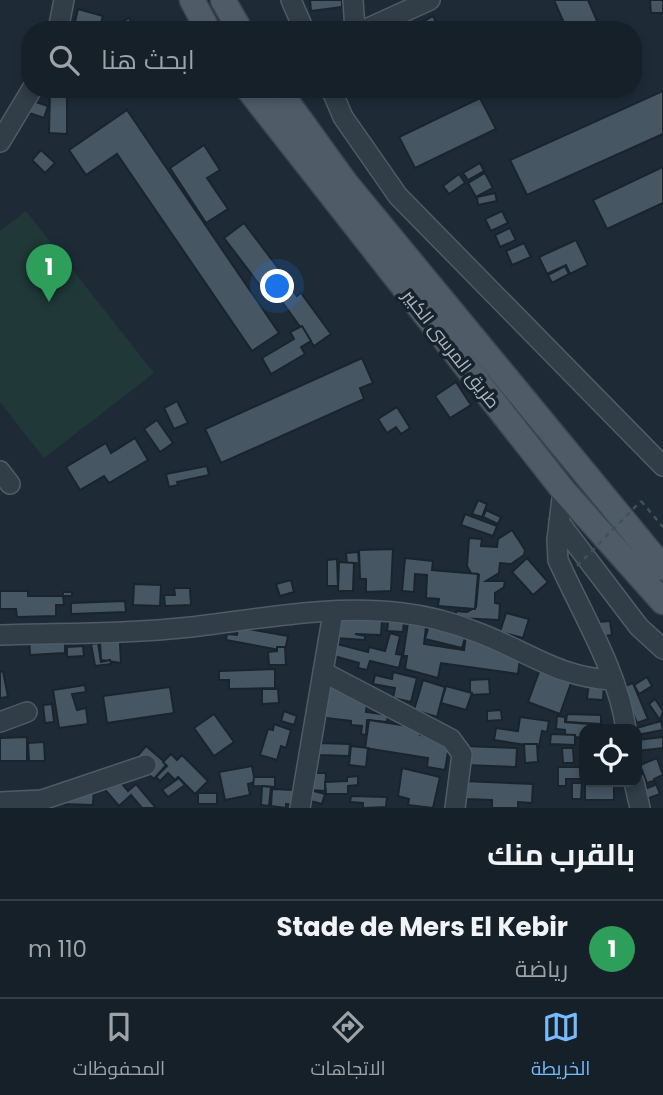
<!DOCTYPE html>
<html lang="ar">
<head>
<meta charset="utf-8">
<style>
	:root { --surface:#162029; --page:#1f2831; --text:#f1f3f6; --muted:#9ea3a8; --line:#353e46; --accent:#78bbfd }
	body { margin:0; font-family:Poppins,Cairo,sans-serif; background:var(--page); color:var(--text); direction:rtl }
	.controls { position:absolute; right:21px; bottom:21px; display:grid; overflow:hidden; border-radius:14px; box-shadow:0 4px 10px #0003 }
	.controls button { width:63px; height:63px; display:grid; place-items:center; padding:0; border:0; border-bottom:2px solid var(--line); background:var(--surface); color:var(--text); font:35px sans-serif }
	.you { position:absolute; left:278px; top:287px; width:24px; height:24px; margin:-18px; border:5px solid #fff; border-radius:50%; background:#1a73e8; box-shadow:0 0 0 10px #1a73e833 }
	.badge { display:grid; place-items:center; width:46px; height:46px; border-radius:50%; background:var(--accent); color:#fff; font-size:23px; font-weight:700 }
	.pin { position:absolute; translate:-50% -58px; filter:drop-shadow(0 2px 4px #0008) }
	.pin::after { content:''; position:absolute; top:37px; width:24px; height:21px; background:inherit; clip-path:polygon(0 0,100% 0,50% 100%) }
	.list { margin:0; padding:0; list-style:none }
	h2 { display:flex; justify-content:space-between; align-items:center; height:91px; margin:0; padding:0 28px; font-size:30px }
	h2 small { font-size:23px; font-weight:400; color:var(--muted) }
	.list li { display:grid; grid-template-columns:46px 1fr auto; gap:21px; align-items:center; box-sizing:border-box; height:98px; padding:0 28px; border-top:2px solid var(--line) }
	.list b { display:block; font-size:26px; white-space:nowrap }
	.list p { margin:0; font-size:23px; white-space:nowrap; color:var(--muted) }
	.list em { font-size:23px; font-style:normal; color:var(--muted) }
	.icon { flex:none; width:38px; height:38px; fill:none; stroke:currentColor; stroke-width:2; stroke-linecap:round; stroke-linejoin:round }
	.map { position:relative; flex:none; width:663px; height:808px; overflow:hidden; direction:ltr }
	.search { position:absolute; background:var(--surface); box-shadow:0 4px 10px #0003; left:21px; right:21px; top:21px; height:77px; display:flex; align-items:center; gap:18px; box-sizing:border-box; padding:0 24px; border-radius:28px; color:var(--muted); font-size:26px }
	.sheet { height:189px; background:var(--surface) }
	nav { display:flex; justify-content:space-around; align-items:center; box-sizing:border-box; height:98px; border-top:2px solid var(--line); background:var(--surface); font-size:19px; color:var(--muted) }
	nav a { display:grid; justify-items:center; gap:4px }
	nav .on { color:var(--accent) }
	.map>svg:first-child { display:block }
	.green { fill:#203838 }
	.building { fill:#465663; stroke:#19242d; stroke-width:2 }
	.lines { fill:none; stroke-linecap:round; stroke-linejoin:round }
	.minor-casing { stroke:#4f5b65; stroke-width:22 }
	.major-casing { stroke:#3b4650; stroke-width:27 }
	.path { stroke:#3d5454; stroke-width:2.5; stroke-dasharray:5 5; stroke-linecap:butt }
	.minor { stroke:#313d47; stroke-width:19 }
	.major { stroke:#4f5c67; stroke-width:24 }
	.path-bridge { stroke:#3d5454; stroke-width:2.5; stroke-dasharray:5 5; stroke-linecap:butt }
	.labels { text-anchor:middle; stroke-width:7; stroke-linejoin:round; paint-order:stroke }
	.street-label { font-size:18px; fill:#abb8c4; stroke:#17222b }
</style>
</head>
<body>
<div class="map">
<svg width="663" height="808" viewBox="0 0 663 808">
	<rect width="100%" height="100%" fill="#1e2b37"/>
	<path class="green" d="M26 211 154 373 44 458 0 402V231Z"/>
	<g class="building">
		<path d="M310 0H342V7L311 11Z"/>
		<path d="M554 0H588L601 30H567Z"/>
		<path d="M650 0H663V13H651Z"/>
		<path d="M78 9 103 16 99 30H73Z"/>
		<path d="M433 16 439 28 422 30 419 24Z"/>
		<path d="M129 18 136 30H111L110 28Z"/>
		<path d="M50 89H67V134L49 133Z"/>
		<path d="M663 91V134L527 195 510 160Z"/>
		<path d="M480 98 496 129 415 168 399 137Z"/>
		<path d="M30 100 48 106 44 118 26 112Z"/>
		<path d="M127 110 279 333 252 351 117 154 86 175 69 150Z"/>
		<path d="M204 145 220 170 207 178 228 209 206 223 170 168Z"/>
		<path d="M41 150 55 163 45 173 32 160Z"/>
		<path d="M480 163 484 171 468 180 463 173Z"/>
		<path d="M663 167V203L607 229 593 200Z"/>
		<path d="M485 173 493 188 476 197 468 183Z"/>
		<path d="M459 174 465 183 449 194 443 186Z"/>
		<path d="M495 193 497 201 478 205 477 197Z"/>
		<path d="M502 211 508 223 491 231 485 219Z"/>
		<path d="M244 223 288 281 268 296 224 238Z"/>
		<path d="M510 228 516 240 500 247 495 235Z"/>
		<path d="M576 240 588 265 570 274 566 265 547 274 539 257Z"/>
		<path d="M524 243 531 257 512 265 506 251Z"/>
		<path d="M565 266 569 274 552 283 548 275Z"/>
		<path d="M287 283 297 296 301 293 331 334 314 346 275 292Z"/>
		<path d="M302 326 311 341 301 347 305 354 271 374 262 358 294 339 290 332Z"/>
		<path d="M362 358 373 383 360 388 364 399 221 463 205 429Z"/>
		<path d="M456 382 471 405 450 418 435 396Z"/>
		<path d="M177 401 188 423 174 429 164 408Z"/>
		<path d="M397 407 410 428 401 434 396 427 387 433 378 419Z"/>
		<path d="M157 420 173 443 160 452 144 429Z"/>
		<path d="M135 438 148 460 109 483 104 476 80 490 66 467 106 443 111 453Z"/>
		<path d="M207 466 209 475 177 482 178 485 169 487 166 474Z"/>
		<path d="M478 500 487 504 482 517 472 514Z"/>
		<path d="M486 510 501 517 498 524 483 517Z"/>
		<path d="M465 514 497 526 493 536 461 525Z"/>
		<path d="M512 530 525 550 524 555 511 564 500 563 499 573 486 581H505L504 587 495 593V603L500 604 499 620 456 618V611L467 612 476 607 479 575H472L467 566 469 538 482 539 481 546 497 547 498 539Z"/>
		<path d="M393 549 391 591 366 592V579H360L359 550Z"/>
		<path d="M358 552 359 563 347 564 346 553Z"/>
		<path d="M405 558 433 561 432 570 478 574 475 609 438 606 439 599 426 598 427 575 415 574 414 592 402 591Z"/>
		<path d="M527 558 548 582 533 595 512 572Z"/>
		<path d="M337 559 338 586H327V560Z"/>
		<path d="M339 562 354 563 353 591H338Z"/>
		<path d="M291 580 294 592 280 596 276 584Z"/>
		<path d="M134 584 161 585 160 606 133 605Z"/>
		<path d="M174 588H190L191 605 165 606 164 595H175Z"/>
		<path d="M0 591H28V596H63V592H72V596H63L64 605H56V616L17 617 16 609H0Z"/>
		<path d="M125 601 126 612 71 614V603Z"/>
		<path d="M383 605 381 635 355 634 365 636V640L335 638 336 608Z"/>
		<path d="M390 608 404 622 403 632 387 631Z"/>
		<path d="M506 613 529 619 523 638 500 632Z"/>
		<path d="M409 616 427 619 424 644 464 650 466 636 522 644 518 674 441 663 438 678 405 669 407 656H403Z"/>
		<path d="M431 618 468 628 462 648 425 639Z"/>
		<path d="M610 621 612 635 599 637 597 622Z"/>
		<path d="M119 625 121 663 101 660 100 641Z"/>
		<path d="M238 627 288 636 285 651 226 640 227 634 237 635Z"/>
		<path d="M65 633V653L30 655 29 634Z"/>
		<path d="M390 633 400 636 396 654 402 655 399 668 370 661 367 670 358 668 359 663 334 656 337 644 368 652 369 647 385 651Z"/>
		<path d="M98 643 101 662 110 660 111 664 95 666 91 644Z"/>
		<path d="M83 646 84 656 67 657V647Z"/>
		<path d="M277 647H285L286 665H269L268 652 277 651Z"/>
		<path d="M543 661 575 672 560 714 528 702Z"/>
		<path d="M275 669V688L229 689V680H219V671Z"/>
		<path d="M3 671 8 697 0 698V672Z"/>
		<path d="M393 672 417 678 411 702 393 698 395 688 373 684 375 675 392 679Z"/>
		<path d="M647 677 652 686 639 694 634 685Z"/>
		<path d="M489 679 490 694 470 695V680Z"/>
		<path d="M423 680 445 687 437 717 414 710Z"/>
		<path d="M313 682 369 688 366 712 388 715 387 722 367 720 366 735 361 734 362 726 351 725V721L309 716Z"/>
		<path d="M589 682 604 683 603 700 587 699Z"/>
		<path d="M633 683 648 719 637 723 622 687Z"/>
		<path d="M85 685 86 692 72 694 77 710 86 708 88 724 59 728 53 690Z"/>
		<path d="M446 686 472 693 466 710 441 703Z"/>
		<path d="M170 687 174 713 107 723 103 696Z"/>
		<path d="M262 689H278L279 703 262 704Z"/>
		<path d="M655 699 663 711 660 720 649 704Z"/>
		<path d="M52 704 54 722 45 723 43 705Z"/>
		<path d="M501 710 502 720 487 721V711Z"/>
		<path d="M284 711 297 716 294 725 281 721Z"/>
		<path d="M214 714 234 742 214 756 194 728Z"/>
		<path d="M567 714 601 715V724L566 722Z"/>
		<path d="M557 716 565 717V722L601 725 600 729H584V738L565 736V730L556 729Z"/>
		<path d="M520 717 549 721 547 732 542 731 539 747 494 740 496 728 518 731Z"/>
		<path d="M369 720 421 728 420 735 450 740 445 770 427 767 428 758 365 748Z"/>
		<path d="M661 721 663 730 637 735V729H633Z"/>
		<path d="M274 724 291 730 286 748 281 746 277 760 260 755 268 729 273 730Z"/>
		<path d="M551 734 575 735V745L550 744Z"/>
		<path d="M27 737V761H0V738Z"/>
		<path d="M663 737V748L637 751V740Z"/>
		<path d="M44 742 45 761H29L28 743Z"/>
		<path d="M319 743 350 744 349 756 319 755Z"/>
		<path d="M524 744H537L538 762 525 763Z"/>
		<path d="M146 746 167 764 154 779 133 761Z"/>
		<path d="M351 746 368 748 366 767 349 765Z"/>
		<path d="M465 746 517 748 516 767 465 765Z"/>
		<path d="M562 748H573L574 763H563Z"/>
		<path d="M171 754 177 760 182 755 208 781 195 794 178 777 175 780 168 773 160 781 156 777 167 766 163 762Z"/>
		<path d="M657 758 663 775 654 779 660 794 644 800 640 791 655 785 653 781 647 783 640 765Z"/>
		<path d="M252 766 255 782 248 784 250 795 225 800 219 772Z"/>
		<path d="M558 767H584V779H566V786H558Z"/>
		<path d="M402 768 440 777 433 808 408 805 409 799 398 796Z"/>
		<path d="M311 773H326L325 791 310 790Z"/>
		<path d="M114 774 128 791 136 784 156 808H142L131 795 119 806 101 785Z"/>
		<path d="M358 776V785L348 786V794H326L325 782 347 781V777Z"/>
		<path d="M254 777H275V787L253 786Z"/>
		<path d="M179 778 185 785 168 797 162 790Z"/>
		<path d="M464 781 533 784 532 803 518 802V808H492V800L463 799Z"/>
		<rect x="585" y="782" width="29" height="18"/>
		<path d="M572 783H582L581 799H572Z"/>
		<path d="M262 786 271 787 269 806 261 805Z"/>
		<path d="M94 787 93 805 59 804Z"/>
		<path d="M272 789 295 790 294 805 286 804V808L271 806Z"/>
		<path d="M310 790 325 794 322 804 307 800Z"/>
		<rect x="198" y="793" width="19" height="11"/>
		<path d="M351 796 387 797 386 807 363 808V803L350 802Z"/>
	</g>
	<g class="lines">
		<defs>
			<g id="minor">
				<path d="M291 0 304 30"/>
				<path d="M353 0 355 30"/>
				<path d="M58 30 64 0"/>
				<path d="M364 30 430 0"/>
				<path d="M331 89 343 117 398 196 663 466"/>
				<path d="M0 142 32 89"/>
				<path d="M0 471 10 484"/>
				<path d="M563 490 557 540 558 560C582 614 618 671 626 729"/>
				<path d="M559 522 639 627 663 649"/>
				<path d="M0 635C63 633 128 634 191 627 259 619 334 604 402 613 429 616 454 623 479 633 527 651 559 678 613 680"/>
				<path d="M323 672 451 739 462 754 455 808"/>
				<path d="M0 722 27 712"/>
				<path d="M634 782 640 808"/>
				<path d="M0 802 42 800 146 765"/>
				<path d="M300 808 333 613"/>
			</g>
			<g id="major">
				<path d="M192 0 208 30"/>
				<path d="M223 0 240 30"/>
				<path d="M248 89 563 490 663 602"/>
				<path d="M278 89 345 182 663 568"/>
			</g>
		</defs>
		<use href="#minor" class="minor-casing"/>
		<use href="#major" class="major-casing"/>
		<path class="path" d="M641 501 663 527"/>
		<use href="#minor" class="minor"/>
		<use href="#major" class="major"/>
		<path class="path-bridge" d="M577 566 641 501"/>
	</g>
	<g class="labels">
		<g class="street-label">
			<text transform="translate(451 349) rotate(52)" y="6">طريق المرسى الكبير</text>
		</g>
	</g>
</svg>
<div class="controls">
<button><svg class="icon" aria-label="locate" viewBox="0 0 24 24"><circle cx="12" cy="12" r="6"/><path d="M12 2v4M12 18v4M2 12h4M18 12h4"/></svg></button>
</div>
<div class="you"></div>
<div class="pin badge" style="left:49px;top:302px;background:#2e9e5b">1</div>
<div class="search"><svg class="icon" aria-label="search" viewBox="0 0 24 24"><circle cx="10" cy="10" r="6"/><path d="M15 15l6 6"/></svg>ابحث هنا</div>
</div>
<section class="sheet">
<h2>بالقرب منك<small></small></h2>
<ul class="list">
<li><span class="badge" style="background:#2e9e5b">1</span><div><b>Stade de Mers El Kebir</b><p>رياضة</p></div><em>110 m</em></li>
</ul>
</section>
<nav>
<a class="on"><svg class="icon" aria-label="map" viewBox="0 0 24 24"><path d="M3 6l6-2 6 2 6-2v14l-6 2-6-2-6 2zM9 4v14M15 6v14"/></svg>الخريطة</a>
<a><svg class="icon" aria-label="directions" viewBox="0 0 24 24"><path d="M12 3l9 9-9 9-9-9zM9 14v-3h6M13 9l2 2-2 2"/></svg>الاتجاهات</a>
<a><svg class="icon" aria-label="saved" viewBox="0 0 24 24"><path d="M7 4h10v16l-5-4-5 4z"/></svg>المحفوظات</a>
</nav>
</body>
</html>
